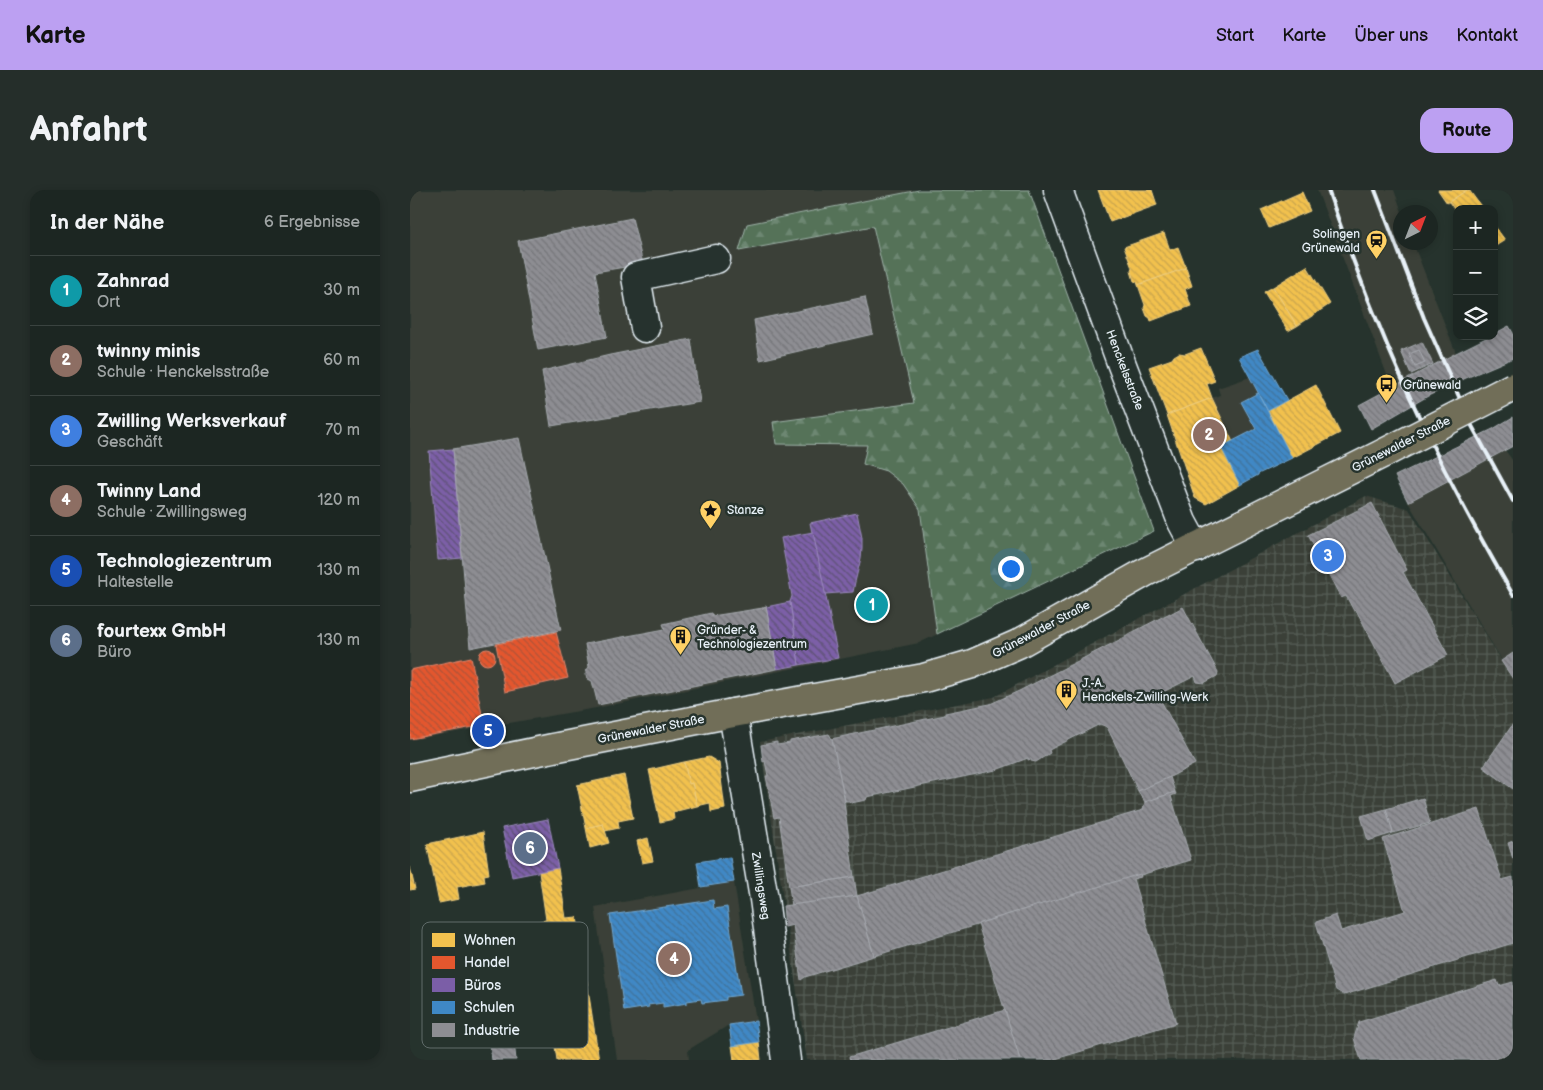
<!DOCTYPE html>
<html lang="de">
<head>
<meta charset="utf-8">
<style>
	:root { --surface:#1c2622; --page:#252e2a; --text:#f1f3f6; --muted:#a0a5a5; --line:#3a4340; --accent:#bca0f2 }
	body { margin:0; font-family:"Balsamiq Sans",sans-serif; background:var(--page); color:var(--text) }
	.controls { position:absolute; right:15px; top:15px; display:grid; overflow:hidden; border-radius:10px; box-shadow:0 2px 8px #0003 }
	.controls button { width:45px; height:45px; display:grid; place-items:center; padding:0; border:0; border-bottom:1px solid var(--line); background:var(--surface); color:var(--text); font:25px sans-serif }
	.compass { position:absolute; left:983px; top:15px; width:45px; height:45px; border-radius:50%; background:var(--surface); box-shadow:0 2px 8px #0003; rotate:42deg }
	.you { position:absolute; left:600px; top:378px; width:18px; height:18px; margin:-12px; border:4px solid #fff; border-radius:50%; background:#1a73e8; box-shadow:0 0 0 8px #1a73e833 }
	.badge { display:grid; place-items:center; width:32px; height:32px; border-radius:50%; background:var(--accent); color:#fff; font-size:16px; font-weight:700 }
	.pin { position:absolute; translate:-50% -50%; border:2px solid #fff; box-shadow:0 1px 5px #0006 }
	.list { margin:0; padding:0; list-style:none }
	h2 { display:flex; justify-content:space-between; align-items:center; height:65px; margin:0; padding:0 20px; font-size:21px }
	h2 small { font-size:16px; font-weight:400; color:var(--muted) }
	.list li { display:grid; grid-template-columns:32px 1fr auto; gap:15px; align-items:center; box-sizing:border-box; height:70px; padding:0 20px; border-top:1px solid var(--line) }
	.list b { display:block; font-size:19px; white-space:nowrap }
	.list p { margin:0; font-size:16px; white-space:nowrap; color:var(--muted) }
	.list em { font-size:16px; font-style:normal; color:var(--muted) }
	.icon { flex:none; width:28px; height:28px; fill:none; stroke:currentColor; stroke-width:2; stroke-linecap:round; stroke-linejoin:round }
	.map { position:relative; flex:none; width:1103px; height:870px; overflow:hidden; border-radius:15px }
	header { display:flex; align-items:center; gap:30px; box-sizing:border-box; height:70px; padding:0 25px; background:var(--accent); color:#111 }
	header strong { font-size:24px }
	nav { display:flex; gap:28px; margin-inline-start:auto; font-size:18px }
	.intro { display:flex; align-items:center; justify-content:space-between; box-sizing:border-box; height:120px; padding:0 30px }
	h1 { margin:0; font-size:35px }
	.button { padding:12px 22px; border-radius:15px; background:var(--accent); color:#111; font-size:18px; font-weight:700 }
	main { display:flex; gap:30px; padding:0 30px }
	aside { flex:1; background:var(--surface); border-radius:15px; box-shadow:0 2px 8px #0003 }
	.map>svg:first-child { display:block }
	.built { fill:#3a4138 }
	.industrial { fill:url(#industrial-grid) }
	.forest { fill:url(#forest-firs); stroke:#9eb2a8 }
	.homes { fill:url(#homes-back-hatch); stroke:#efcf81 }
	.shops { fill:url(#shops-back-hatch); stroke:#e5856b }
	.offices { fill:url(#offices-back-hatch); stroke:#9c8abf }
	.schools { fill:url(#schools-back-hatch); stroke:#72a8d4 }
	.industry { fill:url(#industry-back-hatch); stroke:#a8abb1 }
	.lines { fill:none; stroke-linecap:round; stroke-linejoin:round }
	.minor-casing { stroke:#e8f1f8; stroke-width:31 }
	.major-casing { stroke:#e8f1f8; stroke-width:31 }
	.minor { stroke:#26332d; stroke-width:28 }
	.major { stroke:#716e59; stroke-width:28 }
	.rail { stroke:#e8f1f8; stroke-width:4 }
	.major-bridge-casing { stroke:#e8f1f8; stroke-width:31; stroke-linecap:butt }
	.major-bridge { stroke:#716e59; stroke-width:28 }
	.labels { text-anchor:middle; stroke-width:5; stroke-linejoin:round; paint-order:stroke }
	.poi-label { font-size:12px; fill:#e8f1f8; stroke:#26332d; text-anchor:start }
	.street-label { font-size:12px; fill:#e8f1f8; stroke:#26332d }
	.key { fill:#26332d; stroke:#606c6a; stroke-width:1 }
	.key-label { font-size:14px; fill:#e8f1f8 }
</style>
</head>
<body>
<header>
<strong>Karte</strong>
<nav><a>Start</a><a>Karte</a><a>Über uns</a><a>Kontakt</a></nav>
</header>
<div class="intro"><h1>Anfahrt</h1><a class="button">Route</a></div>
<main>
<aside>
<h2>In der Nähe<small>6 Ergebnisse</small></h2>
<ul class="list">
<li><span class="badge" style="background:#0f9aa8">1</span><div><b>Zahnrad</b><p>Ort</p></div><em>30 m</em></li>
<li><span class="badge" style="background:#8d6e63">2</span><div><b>twinny minis</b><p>Schule · Henckelsstraße</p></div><em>60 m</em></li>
<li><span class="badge" style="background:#3f7fe0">3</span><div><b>Zwilling Werksverkauf</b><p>Geschäft</p></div><em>70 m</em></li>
<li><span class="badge" style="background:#8d6e63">4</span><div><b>Twinny Land</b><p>Schule · Zwillingsweg</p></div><em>120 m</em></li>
<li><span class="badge" style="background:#1a4fb4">5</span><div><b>Technologiezentrum</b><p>Haltestelle</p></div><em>130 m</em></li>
<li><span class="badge" style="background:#5c6f8a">6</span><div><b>fourtexx GmbH</b><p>Büro</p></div><em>130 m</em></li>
</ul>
</aside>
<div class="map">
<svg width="1103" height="870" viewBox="0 0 1103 870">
	<defs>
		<pattern id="industrial-grid" width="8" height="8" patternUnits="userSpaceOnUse" patternTransform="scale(1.25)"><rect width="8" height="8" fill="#3a4138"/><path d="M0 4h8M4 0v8" fill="none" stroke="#565d56"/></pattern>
		<pattern id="forest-firs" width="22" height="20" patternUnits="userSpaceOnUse" patternTransform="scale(1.25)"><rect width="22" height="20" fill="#557259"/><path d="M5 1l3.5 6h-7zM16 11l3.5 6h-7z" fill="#6d8772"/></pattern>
		<pattern id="homes-back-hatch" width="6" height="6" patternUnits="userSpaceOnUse" patternTransform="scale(1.25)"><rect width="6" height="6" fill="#f2c14e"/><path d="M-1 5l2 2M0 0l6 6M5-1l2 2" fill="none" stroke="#c7a34d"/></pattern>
		<pattern id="shops-back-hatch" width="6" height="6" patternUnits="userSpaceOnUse" patternTransform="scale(1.25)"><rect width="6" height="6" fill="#e4572e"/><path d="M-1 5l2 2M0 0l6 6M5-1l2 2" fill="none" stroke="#ad5238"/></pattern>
		<pattern id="offices-back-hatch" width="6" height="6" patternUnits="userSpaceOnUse" patternTransform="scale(1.25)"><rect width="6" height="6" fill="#7b5ea7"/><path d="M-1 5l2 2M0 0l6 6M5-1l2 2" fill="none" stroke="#5e5274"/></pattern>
		<pattern id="schools-back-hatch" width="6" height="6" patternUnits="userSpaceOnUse" patternTransform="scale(1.25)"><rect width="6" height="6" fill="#3f88c5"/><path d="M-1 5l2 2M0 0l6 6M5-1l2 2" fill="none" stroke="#41729a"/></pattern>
		<pattern id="industry-back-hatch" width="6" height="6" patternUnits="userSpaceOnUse" patternTransform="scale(1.25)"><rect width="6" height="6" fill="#8d8d92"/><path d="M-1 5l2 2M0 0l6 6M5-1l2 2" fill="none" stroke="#747579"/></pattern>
	</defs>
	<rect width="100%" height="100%" fill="#26332d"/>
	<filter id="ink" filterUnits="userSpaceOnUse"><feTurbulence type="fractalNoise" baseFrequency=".02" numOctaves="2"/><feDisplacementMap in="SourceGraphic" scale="10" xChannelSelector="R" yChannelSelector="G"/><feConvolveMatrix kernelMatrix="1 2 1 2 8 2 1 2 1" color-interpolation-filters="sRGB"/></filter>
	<g filter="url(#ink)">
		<g class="built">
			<path d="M0 0H619L744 341 509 453 192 517 0 550Z"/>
			<path d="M907 0H984L992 22H991V52L1003 53 1046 163 982 198Z"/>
			<path d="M840 187 848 203 832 212 846 239 830 295 796 314 785 308 757 225 810 205 808 198Z"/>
			<path d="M1095 260 1103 271V489L998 312Z"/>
			<path d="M324 692 346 831 319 835 278 860 279 870H207L185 717Z"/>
		</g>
		<path class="industrial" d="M956 306 999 319 1103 489V870H397L350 552 584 507Z"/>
		<path class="forest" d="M509 0H619L744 341 527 444 510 319 493 294 476 281 453 274 457 255 366 254 363 232 504 213 463 36 329 61 337 34Z"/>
		<g class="homes">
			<path d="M688 0H742L747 15 700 32Z"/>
			<path d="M1028 0H1057L1037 13Z"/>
			<path d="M1057 0H1059L1073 19H1047V23L1039 12Z"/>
			<path d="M892 2 900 21 859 38 851 20Z"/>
			<path d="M1084 35 1095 50 1084 57Z"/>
			<path d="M754 43 760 60 768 57 776 78 728 95 727 92 724 91 721 81 722 78 714 57Z"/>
			<path d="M897 76 920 114 887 136 863 97Z"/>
			<path d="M776 78 782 96 775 99 781 116 741 131 740 128 737 126 734 118 735 115 728 95Z"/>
			<path d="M863 97 887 136 878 141 854 102Z"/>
			<path d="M791 158 805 191 797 194 802 208 757 225 739 177 762 169 764 166 769 163 775 164Z"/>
			<path d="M906 195 930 243 882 268 858 221Z"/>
			<path d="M802 208 823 252 811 257 830 295 796 314 785 308 757 225Z"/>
			<path d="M299 567 309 573 315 619 301 622 300 613 287 616 282 593 279 594 274 572Z"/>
			<path d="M274 572 279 594 282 593 287 616 263 622 264 629 250 632 239 580Z"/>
			<path d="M214 585 223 628 208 631 209 638 195 641 193 634 176 638 167 595Z"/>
			<path d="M193 634 199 653 180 658 176 638Z"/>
			<path d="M73 642 79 684 74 685 75 692 47 697 49 709 29 713 17 654Z"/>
			<path d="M238 648 243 671 232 673 227 651Z"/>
			<path d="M0 677 5 699 0 700Z"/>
			<path d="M148 678 156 728 167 727 182 825 141 830 133 791 95 795 86 740 136 730 129 682Z"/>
			<path d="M182 825 189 870H147L141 830Z"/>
			<path d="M349 852 351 870H324L322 856Z"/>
		</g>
		<g class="shops">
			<path d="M146 442 158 488 95 502 86 454Z"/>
			<circle cx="77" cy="467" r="8"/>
			<path d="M61 467 74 535 0 549V480Z"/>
		</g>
		<g class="offices">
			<path d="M43 259 52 368 28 370 19 261Z"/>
			<path d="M447 323 452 348V359L451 368 445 392 443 402 415 404 400 333Z"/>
			<path d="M403 342 428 468 389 475 380 412 382 406 371 348Z"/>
			<path d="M380 412 389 475 367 479 356 417Z"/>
			<path d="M138 629 148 678 102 687 92 638Z"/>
		</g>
		<g class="schools">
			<path d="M848 159 877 210 858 221 829 167Z"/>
			<path d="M848 203 882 268 848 284V285L830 295 811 257 846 239 831 212Z"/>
			<path d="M320 667 324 692 291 697 287 672Z"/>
			<path d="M303 710 304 719 317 717 331 805 316 807V810L292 813 291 809 277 811V813L253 817V813L238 815 239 817 214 821 200 725Z"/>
			<path d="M346 831 349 852 322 856 319 835Z"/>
		</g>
		<g class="industry">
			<path d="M222 28 233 74 185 82 197 147 128 160 108 51Z"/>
			<path d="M455 107 463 144 350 170 344 130Z"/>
			<path d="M1099 136 1103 143V168L1056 188 1018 206 961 239 949 215 1046 163 1080 146H1084V144Z"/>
			<path d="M281 149 290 212 141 236 132 181 200 165Z"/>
			<path d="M1012 152 1023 174 1001 184 991 161Z"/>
			<path d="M1009 160 1015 173 1005 177 999 164Z"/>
			<path d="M1103 227V256L998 312 985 286 1083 239Z"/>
			<path d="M109 248 151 440 60 458 43 259Z"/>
			<path d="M962 313 997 380 993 382 1038 465 985 493 946 420 944 421 936 406 931 408 898 345Z"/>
			<path d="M356 416 367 479 188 515 182 491 178 489 176 485V481L179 477 175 454 255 439 253 434 301 423 302 426 353 418V417Z"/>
			<path d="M773 417 808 482 807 486 794 493 787 492 785 486 753 502 750 509 785 574 760 587 728 601 697 537 690 534 641 559 639 560 640 563 626 572 621 571V569L618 570V568L586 580 457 607 456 610 441 613 439 611H435L421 549 535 525V523L580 514 609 501 719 445V444L760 423V424Z"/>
			<path d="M1103 463V489L1091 471Z"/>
			<path d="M1103 534V599L1073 577Z"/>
			<path d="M419 544 422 549 435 611 434 612 444 687 379 697 369 627 364 628 356 586H358L355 571 353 572 351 555 367 552V555L380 553V551Z"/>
			<path d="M760 587 765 602 735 612 728 601Z"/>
			<path d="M765 602 766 604 761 606 781 670 570 733V734L464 766 447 706 733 620 735 612Z"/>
			<path d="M1013 608 1020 633 983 643 976 619Z"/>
			<path d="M976 619 983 643 958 651 951 626Z"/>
			<path d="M1069 619 1092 690 1103 687V753L934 805 926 800 906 732 926 725 931 741 995 721 973 649Z"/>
			<path d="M1103 651V669L1098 653Z"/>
			<path d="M730 684 731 687 723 689 766 833 642 870H610L568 734 570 733Z"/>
			<path d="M444 687 447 706 382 716 379 697Z"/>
			<path d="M447 706 464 766 395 787 391 790 383 735 375 737 373 716Z"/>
			<path d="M1087 790 1089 796 1103 792V863L1081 870H951L944 848 949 832Z"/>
			<path d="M595 820 610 870H440L439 867Z"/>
			<path d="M104 852 106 870H82L80 856Z"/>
		</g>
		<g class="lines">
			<defs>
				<g id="minor">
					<path d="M648 0 712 175 772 332 786 358"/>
					<path d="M235 138 226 87 306 69"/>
					<path d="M323 523 354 709 376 870"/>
				</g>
				<path id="major" d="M0 588 143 558 323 523 514 488 562 474 608 454 734 383 974 263"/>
			</defs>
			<use href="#minor" class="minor-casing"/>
			<use href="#major" class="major-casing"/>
			<use href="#minor" class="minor"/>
			<use href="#major" class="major"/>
			<g class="rail">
				<path d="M918 0C947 85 981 169 1020 250 1045 303 1074 354 1103 405"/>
				<path d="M965 0 1014 128 1062 236 1103 311"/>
			</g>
			<defs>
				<path id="major-bridge" d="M974 263 1103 197"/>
			</defs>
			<use href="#major-bridge" class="major-bridge-casing"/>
			<use href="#major-bridge" class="major-bridge"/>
		</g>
	</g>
	<defs>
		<symbol id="station-pin" viewBox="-11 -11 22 30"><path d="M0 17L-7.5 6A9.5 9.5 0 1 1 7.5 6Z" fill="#ffd166" stroke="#26332d"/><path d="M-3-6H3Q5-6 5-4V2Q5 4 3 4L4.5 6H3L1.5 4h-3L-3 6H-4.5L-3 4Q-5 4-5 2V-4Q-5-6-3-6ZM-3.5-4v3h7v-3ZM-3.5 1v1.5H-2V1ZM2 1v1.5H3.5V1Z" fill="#111"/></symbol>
		<symbol id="bus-pin" viewBox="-11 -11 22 30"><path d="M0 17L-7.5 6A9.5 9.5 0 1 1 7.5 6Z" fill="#ffd166" stroke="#26332d"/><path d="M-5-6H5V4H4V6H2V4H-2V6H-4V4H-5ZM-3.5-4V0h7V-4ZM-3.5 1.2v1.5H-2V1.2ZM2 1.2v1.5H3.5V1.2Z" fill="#111"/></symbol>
		<symbol id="sight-pin" viewBox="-11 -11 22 30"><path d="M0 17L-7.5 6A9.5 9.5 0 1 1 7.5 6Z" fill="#ffd166" stroke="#26332d"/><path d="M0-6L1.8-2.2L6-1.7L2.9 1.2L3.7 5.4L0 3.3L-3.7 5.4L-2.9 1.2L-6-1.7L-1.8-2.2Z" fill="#111"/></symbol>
		<symbol id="building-pin" viewBox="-11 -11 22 30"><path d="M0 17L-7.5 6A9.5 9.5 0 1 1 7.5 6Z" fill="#ffd166" stroke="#26332d"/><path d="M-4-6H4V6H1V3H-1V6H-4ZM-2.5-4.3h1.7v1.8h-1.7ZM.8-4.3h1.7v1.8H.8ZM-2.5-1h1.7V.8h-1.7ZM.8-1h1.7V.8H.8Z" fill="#111"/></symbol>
	</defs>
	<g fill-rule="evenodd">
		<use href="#station-pin" x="954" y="38" width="25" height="34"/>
		<use href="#bus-pin" x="964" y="182" width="25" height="34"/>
		<use href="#sight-pin" x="288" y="308" width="25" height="34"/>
		<use href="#building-pin" x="258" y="434" width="25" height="34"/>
		<use href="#building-pin" x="644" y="488" width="25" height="34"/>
	</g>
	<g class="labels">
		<g class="poi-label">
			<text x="950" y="48" text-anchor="end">Solingen<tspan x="950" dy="14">Grünewald</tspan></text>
			<text x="993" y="199">Grünewald</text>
			<text x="317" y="324">Stanze</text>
			<text x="287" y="444">Gründer- &amp;<tspan x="287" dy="14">Technologiezentrum</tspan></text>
			<text x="672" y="497">J.-A.<tspan x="672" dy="14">Henckels-Zwilling-Werk</tspan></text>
		</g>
		<g class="street-label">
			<text transform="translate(715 180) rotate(69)" y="4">Henckelsstraße</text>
			<text transform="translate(991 254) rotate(-27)" y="4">Grünewalder Straße</text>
			<text transform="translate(631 439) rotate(-28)" y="4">Grünewalder Straße</text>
			<text transform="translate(241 539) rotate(-11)" y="4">Grünewalder Straße</text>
			<text transform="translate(351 696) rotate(81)" y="4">Zwillingsweg</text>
		</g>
	</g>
	<rect x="12" y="732" width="166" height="126" rx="8" class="key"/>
	<rect x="22" y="743" width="23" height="14" fill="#f2c14e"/>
	<rect x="22" y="766" width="23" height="13" fill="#e4572e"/>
	<rect x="22" y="788" width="23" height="14" fill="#7b5ea7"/>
	<rect x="22" y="811" width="23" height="13" fill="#3f88c5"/>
	<rect x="22" y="833" width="23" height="14" fill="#8d8d92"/>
	<g class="key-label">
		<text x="54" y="755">Wohnen</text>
		<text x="54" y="777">Handel</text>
		<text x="54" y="800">Büros</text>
		<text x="54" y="822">Schulen</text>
		<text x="54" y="845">Industrie</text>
	</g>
</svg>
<div class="controls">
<button>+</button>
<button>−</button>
<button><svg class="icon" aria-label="layers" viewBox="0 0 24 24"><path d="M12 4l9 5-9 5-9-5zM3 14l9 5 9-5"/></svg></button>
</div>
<svg class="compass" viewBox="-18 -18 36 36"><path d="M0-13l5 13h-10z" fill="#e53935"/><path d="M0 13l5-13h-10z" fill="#a0a5a5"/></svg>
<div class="you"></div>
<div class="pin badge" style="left:462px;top:415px;background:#0f9aa8">1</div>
<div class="pin badge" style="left:799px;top:245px;background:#8d6e63">2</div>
<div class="pin badge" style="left:918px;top:366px;background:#3f7fe0">3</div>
<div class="pin badge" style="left:264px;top:769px;background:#8d6e63">4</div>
<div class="pin badge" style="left:78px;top:541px;background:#1a4fb4">5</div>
<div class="pin badge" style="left:120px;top:658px;background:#5c6f8a">6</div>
</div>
</main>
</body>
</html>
